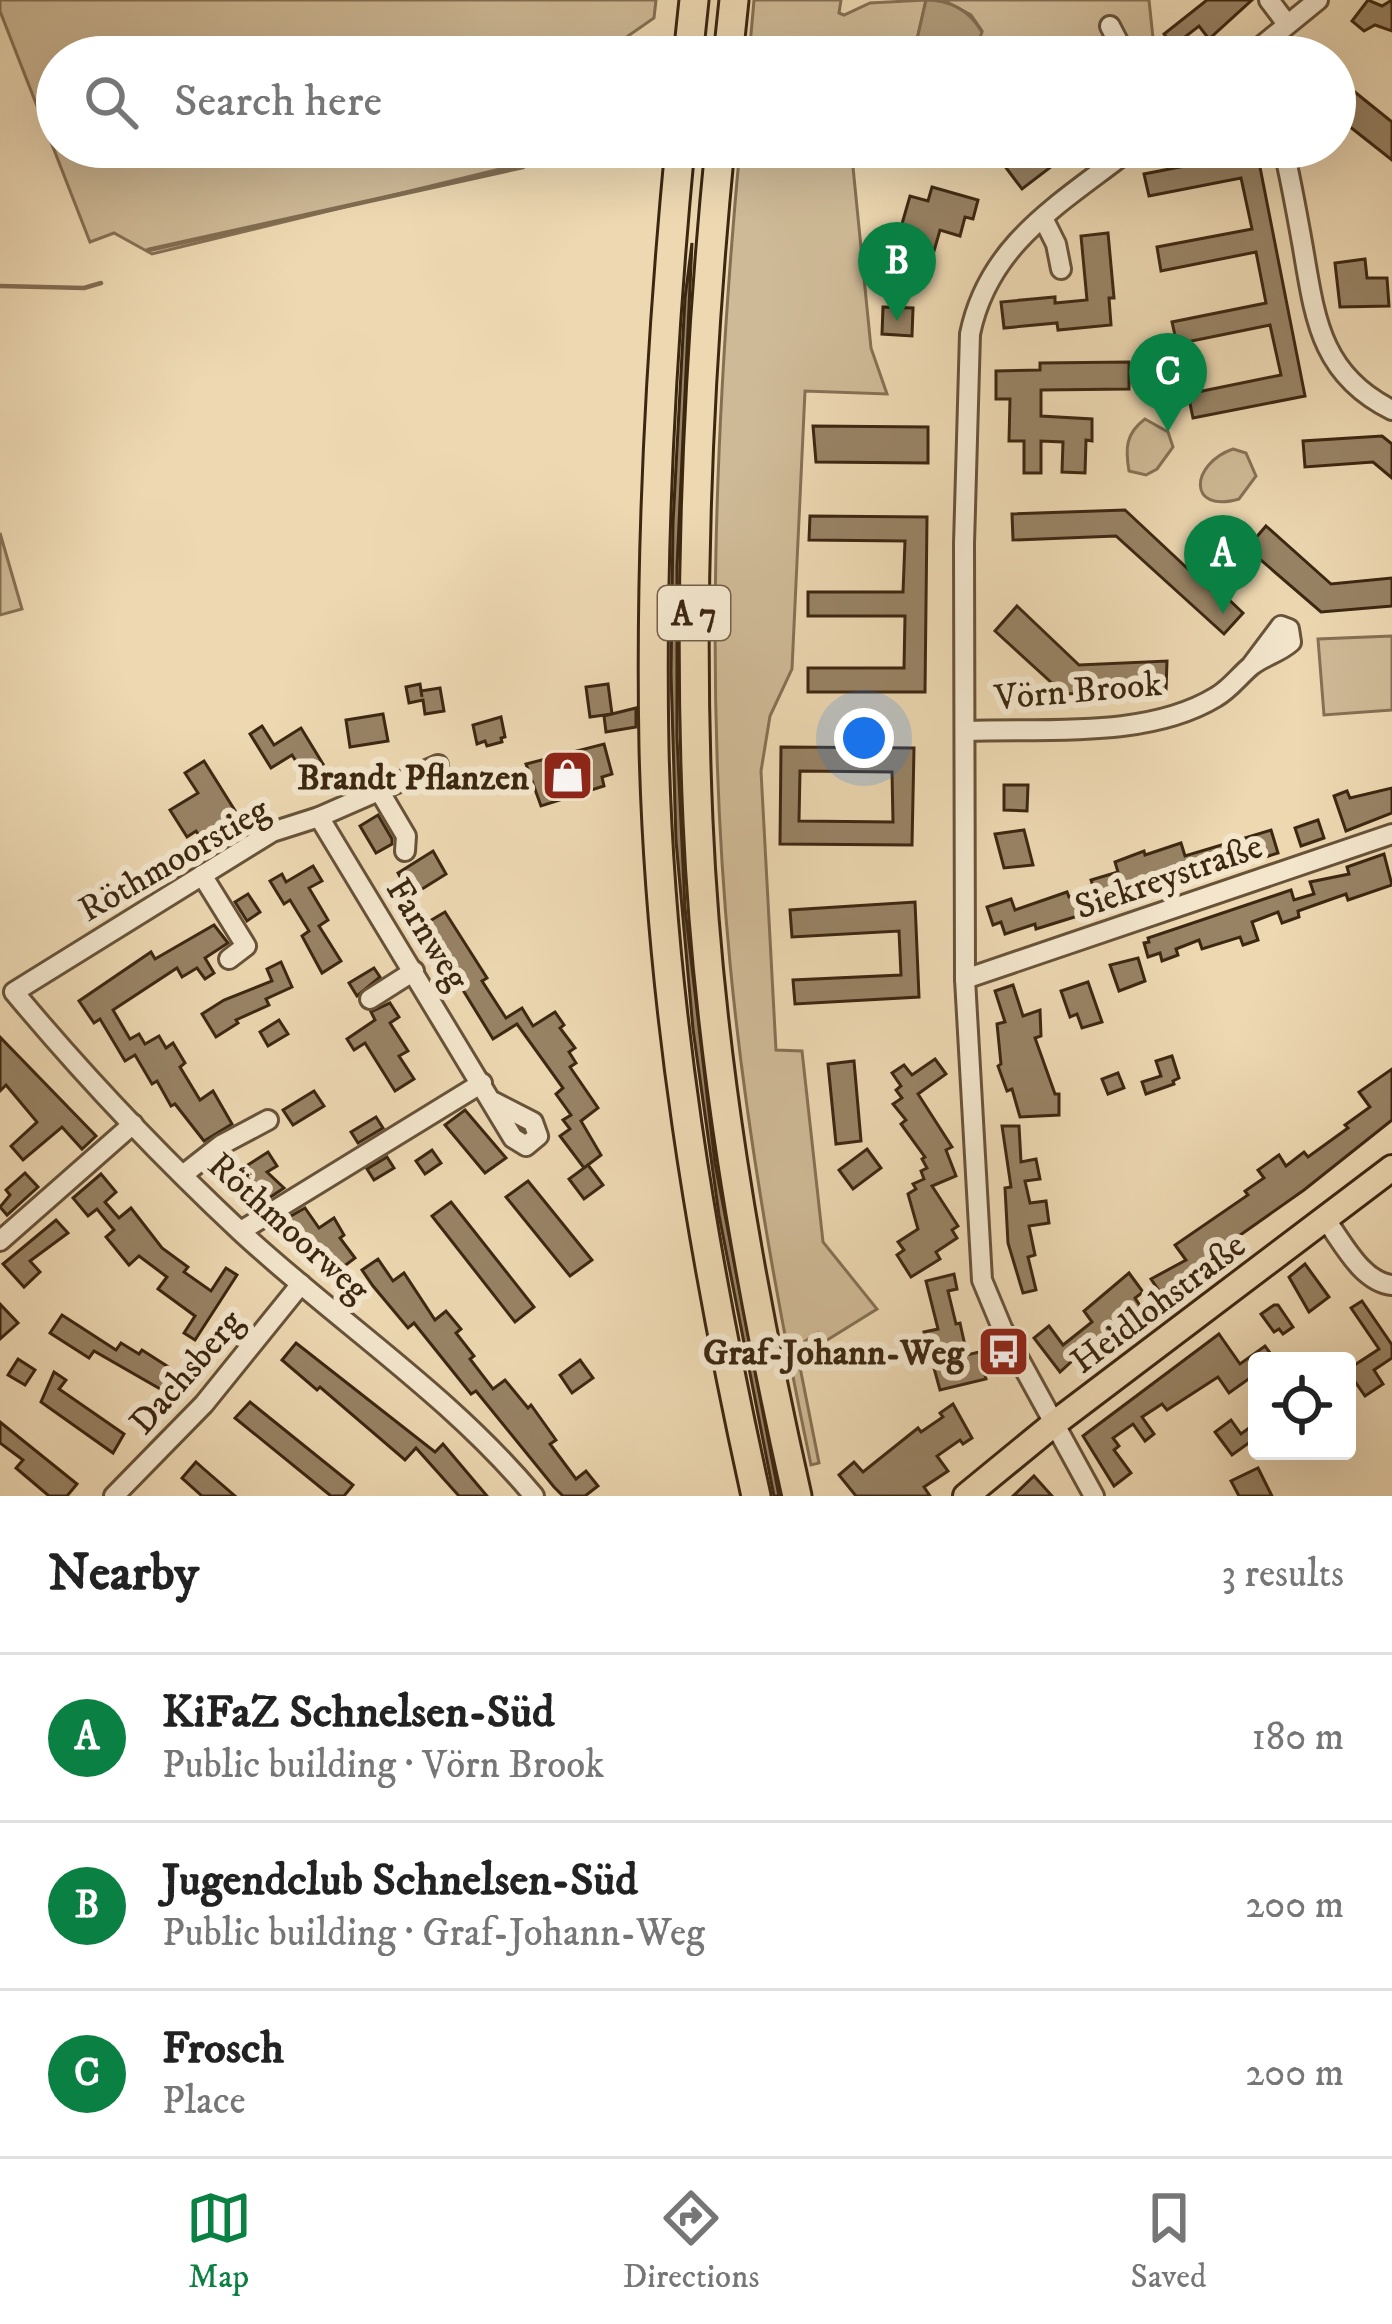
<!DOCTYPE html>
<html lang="en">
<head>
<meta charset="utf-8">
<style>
	:root { --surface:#fff; --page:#f2f2f2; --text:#222; --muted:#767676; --line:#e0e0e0; --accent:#0b8043 }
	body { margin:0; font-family:"IM FELL DW Pica",serif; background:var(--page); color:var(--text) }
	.controls { position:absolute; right:36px; bottom:36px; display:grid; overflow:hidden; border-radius:12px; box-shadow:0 12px 48px #0002 }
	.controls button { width:108px; height:108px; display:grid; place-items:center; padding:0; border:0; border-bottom:3px solid var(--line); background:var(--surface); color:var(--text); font:60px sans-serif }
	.you { position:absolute; left:864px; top:738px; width:42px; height:42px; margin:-30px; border:9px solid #fff; border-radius:50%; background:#1a73e8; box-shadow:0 0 0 18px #1a73e833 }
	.badge { display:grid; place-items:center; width:78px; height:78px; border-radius:50%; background:var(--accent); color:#fff; font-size:39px; font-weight:700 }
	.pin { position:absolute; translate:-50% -99px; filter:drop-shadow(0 3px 6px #0008) }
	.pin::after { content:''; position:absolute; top:63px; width:42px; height:36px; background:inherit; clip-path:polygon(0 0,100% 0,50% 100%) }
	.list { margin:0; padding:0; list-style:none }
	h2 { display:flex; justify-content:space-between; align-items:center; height:156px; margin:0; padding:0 48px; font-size:51px }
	h2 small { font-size:39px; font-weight:400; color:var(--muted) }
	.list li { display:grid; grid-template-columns:78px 1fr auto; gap:36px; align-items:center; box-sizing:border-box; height:168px; padding:0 48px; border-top:3px solid var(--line) }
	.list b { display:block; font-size:45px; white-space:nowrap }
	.list p { margin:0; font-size:39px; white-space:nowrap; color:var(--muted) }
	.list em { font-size:39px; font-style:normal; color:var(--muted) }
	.icon { flex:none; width:66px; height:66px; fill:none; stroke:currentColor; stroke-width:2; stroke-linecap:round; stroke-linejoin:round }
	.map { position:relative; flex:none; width:1392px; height:1496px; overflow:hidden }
	.search { position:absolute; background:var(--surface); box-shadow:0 12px 48px #0002; left:36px; right:36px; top:36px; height:132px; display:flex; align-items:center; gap:30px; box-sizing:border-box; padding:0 42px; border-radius:66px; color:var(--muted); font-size:45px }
	.sheet { height:660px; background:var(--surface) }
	nav { display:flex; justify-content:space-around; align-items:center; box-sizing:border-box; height:168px; border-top:3px solid var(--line); background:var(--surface); font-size:33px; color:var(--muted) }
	nav a { display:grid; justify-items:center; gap:6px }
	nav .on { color:var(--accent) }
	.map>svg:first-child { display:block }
	.green { fill:#cfba97; stroke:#867054; stroke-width:3 }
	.water { fill:#b19c7b; stroke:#826d51; stroke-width:3 }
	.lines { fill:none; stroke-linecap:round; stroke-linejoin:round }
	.stream { stroke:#826d51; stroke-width:4.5 }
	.building { fill:#988365; stroke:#3c2711; stroke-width:3; fill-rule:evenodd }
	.minor-casing { stroke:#685339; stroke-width:24 }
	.major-casing { stroke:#3c2711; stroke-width:30 }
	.highway-casing { stroke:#3c2711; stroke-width:33 }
	.minor { stroke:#f3e6cd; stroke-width:18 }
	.major { stroke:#edd8b2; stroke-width:24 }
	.highway { stroke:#edd8b2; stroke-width:27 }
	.labels { text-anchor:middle; stroke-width:12; stroke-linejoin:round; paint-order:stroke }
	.shield { fill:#f3e6cd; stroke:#736049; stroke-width:3 }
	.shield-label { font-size:33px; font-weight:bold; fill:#3c2711 }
	.street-label { font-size:36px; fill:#3c2711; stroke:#f3e6cd }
	.poi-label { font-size:36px; font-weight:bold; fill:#3c2711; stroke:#f3e6cd; text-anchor:end }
</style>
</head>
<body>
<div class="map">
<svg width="1392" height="1496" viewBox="0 0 1392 1496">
	<rect width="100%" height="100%" fill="#edd8b2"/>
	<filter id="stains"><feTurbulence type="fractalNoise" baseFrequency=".00167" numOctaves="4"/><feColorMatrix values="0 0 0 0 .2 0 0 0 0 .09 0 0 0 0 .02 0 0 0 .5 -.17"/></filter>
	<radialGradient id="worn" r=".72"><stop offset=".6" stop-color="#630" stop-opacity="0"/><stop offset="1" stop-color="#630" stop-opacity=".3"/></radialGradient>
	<g class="green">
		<path d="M0 0H656L654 18 618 43 604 41 602 57H57V147H530L529 162 152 254 114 233 90 242 0 11Z"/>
		<path d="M754 0H841L839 13 844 15 870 3 926 0 913 57H749Z"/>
		<path d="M943 0H1149L1155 57H1034L1009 42 999 57H973L982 31 971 15Z"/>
		<path d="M740 147H851L871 348 887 394 805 391 792 669 770 716 761 771 776 1050 802 1051 823 1242 877 1309 824 1342 818 1333 796 1347 819 1463 811 1465C776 1299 746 1132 730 963 704 691 715 419 740 147Z"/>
		<path d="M1145 419 1168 432 1173 447 1157 469 1146 475 1129 471C1125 448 1126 433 1145 419Z"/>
		<path d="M1233 449 1246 453 1256 476 1239 499C1187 514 1190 464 1233 449Z"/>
		<path d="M0 533 22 609 0 615Z"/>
		<path d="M1392 636V710L1324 715 1318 639Z"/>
	</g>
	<path class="water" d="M926 0C951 0 969 10 982 32L973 57H913Z"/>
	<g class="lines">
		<g class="stream">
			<path d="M148 250 523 167 551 147"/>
			<path d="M0 286 84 288 101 283"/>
		</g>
	</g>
	<g class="building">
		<path d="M1207 0H1252L1209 39 1199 26 1181 40 1193 57H1169L1164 50 1172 45 1164 34Z"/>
		<path d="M1368 0 1382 6 1392 0V31L1375 25 1364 31 1352 21Z"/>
		<path d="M1335 76 1392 122V160L1335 115Z"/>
		<path d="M1043 147H1077L1022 189 1004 165 1018 155 1023 162Z"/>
		<path d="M1257 152 1305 396 1193 418 1188 394 1281 375 1270 325 1177 344 1172 322 1266 303 1256 252 1161 271 1157 247 1252 229 1241 178 1149 196 1144 174Z"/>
		<path d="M932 187 978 200 973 219 965 217 960 236 940 230 930 265 893 255 910 196 928 201Z"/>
		<path d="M1108 233 1114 298H1109L1111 325 1058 330 1057 323 1004 328 1001 302 1055 297V303L1087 300 1081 236Z"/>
		<path d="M692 243 677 567V737L685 908 715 1163 779 1496H774L719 1215 693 1029 676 841 671 673 673 523 685 298Z"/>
		<path d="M1365 259 1367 278H1387L1389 306 1340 307 1335 263Z"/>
		<path d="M883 307 913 308 912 336 882 334Z"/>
		<path d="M1129 362V389L1041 390V416L1092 419V441L1086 440 1085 473 1062 472 1063 442 1041 441V473H1024V441H1009L1010 399H996V371L1040 370V363Z"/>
		<path d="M813 426 928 427V463L816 462Z"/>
		<path d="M1382 436 1392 444V478L1373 462 1305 467 1303 441Z"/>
		<path d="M1125 510 1218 597 1222 593 1243 613 1224 634 1116 536 1013 540 1012 514Z"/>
		<path d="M810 516 927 517 925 692H808V668H904L905 616H808V592H903L904 567 905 541 809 540Z"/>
		<path d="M1266 526 1331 584 1392 578V606L1321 612 1247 548Z"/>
		<path d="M1017 606 1079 665 1167 661 1166 690 1064 694 995 631Z"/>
		<path d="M420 684 422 697 421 691 440 688 444 711 425 714 423 700 409 703 406 687Z"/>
		<path d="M608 684 612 714 590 717 586 687Z"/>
		<path d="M636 708V727L606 732 604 716Z"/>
		<path d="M383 714 388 741 350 747 346 720Z"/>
		<path d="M501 717 505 737 501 738 502 742 487 746 485 741 477 744 473 725Z"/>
		<path d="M262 726 274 745 301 728 323 764 305 775 292 755 271 768 250 734Z"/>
		<path d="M604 744 612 774 602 777 604 786 541 806 526 764Z"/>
		<path d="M781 747 914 748 912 845 780 844ZM800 771 892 772 893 822 799 821Z"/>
		<path d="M204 761 239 817 202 840 196 831 187 837 170 810 198 793 185 773Z"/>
		<path d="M1004 785H1028L1027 811 1004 810Z"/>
		<path d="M1392 788V813L1346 831 1334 796 1347 791 1350 798Z"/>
		<path d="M378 815 392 839V844L376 853 360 826Z"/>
		<path d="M1318 820 1324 838 1301 846 1295 828Z"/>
		<path d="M1024 830 1033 865 1004 868 995 834Z"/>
		<path d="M1271 830 1278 853 1218 872 1216 865 1180 877 1177 867 1152 875 1158 891 1036 929 1035 924 1005 934 1001 922 993 925 987 907 1011 899 1015 910 1067 892 1069 897 1094 889 1091 880 1118 872 1115 862 1144 851 1145 855 1181 843 1185 856Z"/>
		<path d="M433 851 446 874 411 896 398 873Z"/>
		<path d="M1384 854 1392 885 1348 900 1346 894 1298 911 1299 917 1282 923 1278 912 1252 922 1258 940 1243 945 1240 937 1202 949 1199 940 1176 949 1178 955 1162 961 1160 953 1148 957 1144 943 1149 942 1148 938 1291 890 1294 900 1314 894 1310 882 1349 874 1347 867Z"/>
		<path d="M313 866 322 881 309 888 328 920 319 926 341 961 322 973 302 936 309 931 290 900 284 904 270 881 282 874 286 882Z"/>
		<path d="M248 894 260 912 247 921 235 902Z"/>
		<path d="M915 902 919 997 795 1004 793 980 901 975 899 931 792 937 790 910Z"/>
		<path d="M445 912 487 978 482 981 506 1018 522 1008 533 1026 555 1012 564 1025 560 1028 575 1048 569 1052 576 1063 570 1067 598 1108 581 1121 601 1155 584 1168 560 1136 570 1129 563 1120 571 1115 556 1094 563 1088 517 1024 493 1039 423 925Z"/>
		<path d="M214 925 228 943 205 958 214 973 205 979 197 968 182 977 177 968 113 1010 130 1039 139 1034 145 1044 159 1036 166 1048 173 1043 185 1063 180 1067 200 1100 213 1091 232 1124 204 1141 175 1104 171 1106 157 1081 152 1084 135 1055 125 1061 100 1019 94 1023 79 1001 151 952 155 959Z"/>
		<path d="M1138 958 1145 981 1119 991 1110 965Z"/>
		<path d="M281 962 292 987 266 999 269 1005 236 1020 238 1023 216 1037 202 1014 224 1000 272 981 267 969Z"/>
		<path d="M374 968 380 977 357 996 349 983Z"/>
		<path d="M1088 982 1102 1022 1082 1028 1077 1014 1070 1017 1061 991Z"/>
		<path d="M1013 985 1023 1016 1040 1010 1041 1036 1035 1038 1055 1094H1059V1115L1020 1117 1012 1089 1007 1091 998 1066 1001 1064 997 1024 1005 1022 995 991Z"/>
		<path d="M390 1003 399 1017 390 1023 408 1051 399 1056 414 1079 395 1091 365 1043 354 1050 347 1039 375 1020 371 1012Z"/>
		<path d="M279 1020 288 1034 268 1046 260 1032Z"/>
		<path d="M0 1037 96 1136 82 1149 62 1127 23 1160 11 1146 37 1122 6 1085 0 1091Z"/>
		<path d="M1172 1056 1179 1078 1173 1081 1174 1084 1146 1094 1142 1082 1161 1076 1156 1061Z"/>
		<path d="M935 1059 946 1074 918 1094 952 1147 946 1150 956 1176 932 1186 958 1226 952 1230 957 1238 936 1252 940 1259 911 1277 897 1255 904 1250 898 1242 918 1229 908 1194 916 1189 913 1184 924 1179 921 1171 927 1168 922 1159 925 1157 901 1124 906 1120 893 1104 902 1098 896 1090 901 1086 892 1073 904 1065 912 1075Z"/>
		<path d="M854 1061 861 1141 836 1144 828 1064Z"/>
		<path d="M1392 1069V1120L1304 1190 1175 1281 1178 1285 1162 1295 1151 1279 1186 1260 1175 1245 1248 1195 1245 1191 1264 1178 1258 1170 1279 1155 1286 1166 1304 1152 1308 1157 1348 1128 1345 1125 1370 1107 1359 1092Z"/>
		<path d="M1118 1073 1124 1088 1108 1094 1102 1079Z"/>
		<path d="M314 1091 324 1106 293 1125 283 1110Z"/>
		<path d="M465 1110 506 1158 485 1173 445 1125Z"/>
		<path d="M376 1117 383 1128 358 1143 351 1132Z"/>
		<path d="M1002 1126H1019L1021 1162 1036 1159 1040 1179 1025 1181 1030 1203 1046 1201 1049 1223 1029 1226 1035 1255 1028 1257 1036 1290 1023 1293 1008 1243 1005 1188 1011 1187Z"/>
		<path d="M867 1149 881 1168 853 1189 839 1170Z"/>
		<path d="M432 1150 441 1163 425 1174 416 1161Z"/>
		<path d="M268 1152 277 1166 267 1172 284 1188 263 1202 240 1170Z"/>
		<path d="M387 1157 394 1168 374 1180 367 1169Z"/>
		<path d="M588 1165 603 1185 584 1199 569 1179Z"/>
		<path d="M25 1173 38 1187 7 1215 0 1207 10 1195 6 1190Z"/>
		<path d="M101 1174 116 1192 105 1202 119 1218 131 1208 162 1248 188 1267 184 1272 211 1291 226 1268 237 1275 195 1340 184 1333 195 1316 158 1289 167 1277 139 1256 129 1265 106 1237 114 1230 97 1209 88 1216 73 1198Z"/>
		<path d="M528 1181 592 1260 570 1276 506 1197Z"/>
		<path d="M451 1202 534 1307 515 1322 432 1216Z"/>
		<path d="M305 1208 319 1228 334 1218 344 1235 340 1238 355 1258 339 1270 324 1248 317 1253 299 1226 290 1232 282 1221Z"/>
		<path d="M56 1220 68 1233 30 1261 40 1272 24 1287 3 1264Z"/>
		<path d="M378 1259 393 1281 404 1273 435 1320 446 1311 461 1329 456 1333 474 1356 470 1359 493 1389 505 1380 528 1408 531 1405 556 1440 550 1444 576 1479 586 1471 598 1486 585 1496H563L554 1487 476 1391 471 1394 414 1323 408 1328 373 1286 362 1270Z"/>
		<path d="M1305 1264 1329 1297 1309 1312 1289 1277Z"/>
		<path d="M1129 1273 1143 1292 1135 1298 1143 1310 1094 1341 1060 1372 1034 1338 1049 1326 1063 1345 1092 1322 1084 1311Z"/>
		<path d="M954 1274 957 1289 948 1291 956 1324 960 1323 967 1355 979 1352 986 1379 940 1390 924 1332 938 1329 926 1281Z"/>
		<path d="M1362 1301 1392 1345V1358L1374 1370 1383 1384 1365 1396 1347 1370 1379 1349 1351 1308Z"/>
		<path d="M0 1304 18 1323 0 1339Z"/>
		<path d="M1274 1305H1278L1293 1327 1283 1334 1279 1329 1274 1332 1261 1314Z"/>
		<path d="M62 1315 116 1350 121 1343 139 1354 142 1350 181 1375 169 1394 94 1351 89 1358 50 1333Z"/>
		<path d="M1219 1334 1240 1364 1265 1346 1276 1361H1257V1373L1229 1393 1218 1377 1167 1410 1162 1404 1142 1417 1154 1434 1145 1441 1133 1424 1113 1438 1119 1446 1114 1450 1131 1473 1114 1486 1083 1436Z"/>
		<path d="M296 1343 435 1452 443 1444 487 1496H459L416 1448 405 1460 320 1387 317 1390 282 1360Z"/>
		<path d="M18 1359 35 1370 25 1385 8 1375Z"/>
		<path d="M580 1360 593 1378 572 1393 560 1375Z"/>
		<path d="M54 1372 66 1380 59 1389 124 1434 113 1453 41 1402Z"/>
		<path d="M250 1402 353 1485 344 1496H331L235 1418Z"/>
		<path d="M953 1404 972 1438 963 1444 960 1440 937 1456 948 1471 924 1487 930 1496H856L839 1475 854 1462 863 1472 918 1428 921 1432 943 1417 940 1413Z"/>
		<path d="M1231 1420 1241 1434 1257 1422V1437L1232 1455 1215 1432Z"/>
		<path d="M0 1422 77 1484 67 1496H49L16 1468 23 1460 0 1443Z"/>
		<path d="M196 1462 205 1470 235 1496H202L182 1478Z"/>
		<path d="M1258 1468 1272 1496H1239L1231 1481Z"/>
		<path d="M1034 1476 1052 1496H1013Z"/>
	</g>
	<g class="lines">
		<defs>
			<g id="minor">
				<path d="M1269 0 1287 24"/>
				<path d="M1110 26 1126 57"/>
				<path d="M1248 57 1318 0"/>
				<path d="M1283 147C1291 180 1297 214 1303 248 1315 319 1321 375 1392 410"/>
				<path d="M1043 218 1056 244 1061 269"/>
				<path d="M966 731C1044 728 1147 739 1216 697 1230 689 1238 677 1251 666 1263 656 1279 653 1291 642L1289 629 1281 626 1251 666"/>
				<path d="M438 765 319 817 272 832 14 992C84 1076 161 1157 241 1232 337 1321 449 1394 534 1496"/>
				<path d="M380 792 406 836 405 851"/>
				<path d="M319 817 513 1138 526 1146 538 1136 533 1122 492 1101"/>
				<path d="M202 875 246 946 229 959"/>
				<path d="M965 979 1392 834"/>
				<path d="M370 999 414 971"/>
				<path d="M184 1174 221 1145 268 1120"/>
				<path d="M1326 1220C1343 1243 1362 1282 1392 1285"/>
				<path d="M241 1231 482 1083"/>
				<path d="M0 1241 133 1124"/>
				<path d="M114 1496 204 1404 301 1284"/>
				<path d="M1094 1496 1002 1328 982 1280 965 979 964 544 970 334C989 241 1064 202 1133 147"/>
			</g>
			<path id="major" d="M966 1496 1055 1423 1392 1168"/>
			<g id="highway">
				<path d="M688 57 694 0"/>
				<path d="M728 57 734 0"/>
				<path d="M680 147C661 347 650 547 654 748 660 1000 702 1251 756 1496"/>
				<path d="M720 147C698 371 688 595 698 821 708 1048 747 1274 797 1496"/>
			</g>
		</defs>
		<use href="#minor" class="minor-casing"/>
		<use href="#major" class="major-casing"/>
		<use href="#highway" class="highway-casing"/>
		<use href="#minor" class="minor"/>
		<use href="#major" class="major"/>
		<use href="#highway" class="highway"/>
	</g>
	<defs>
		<symbol id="shop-square" viewBox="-11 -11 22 22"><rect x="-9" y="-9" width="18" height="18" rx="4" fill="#8f2418" stroke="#f3e6cd"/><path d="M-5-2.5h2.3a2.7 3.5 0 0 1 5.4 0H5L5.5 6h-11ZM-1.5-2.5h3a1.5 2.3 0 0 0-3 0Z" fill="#fff"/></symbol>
		<symbol id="bus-square" viewBox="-11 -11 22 22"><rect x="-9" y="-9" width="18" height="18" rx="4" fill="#8f2418" stroke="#f3e6cd"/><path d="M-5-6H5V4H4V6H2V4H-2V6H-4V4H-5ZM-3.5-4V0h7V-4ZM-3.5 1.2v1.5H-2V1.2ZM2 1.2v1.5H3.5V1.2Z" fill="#fff"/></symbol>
	</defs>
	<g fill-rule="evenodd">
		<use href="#shop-square" x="538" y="746" width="59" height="59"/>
		<use href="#bus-square" x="974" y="1322" width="59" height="59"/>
	</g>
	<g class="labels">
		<rect class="shield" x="658" y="586" width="72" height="54" rx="9"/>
		<g class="shield-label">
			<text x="694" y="625">A 7</text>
		</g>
		<g class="street-label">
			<text transform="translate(1078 689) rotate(-5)" y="13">Vörn Brook</text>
			<text transform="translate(173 858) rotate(-30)" y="13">Röthmoorstieg</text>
			<text transform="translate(1168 875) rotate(-19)" y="13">Siekreystraße</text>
			<text transform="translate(429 933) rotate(58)" y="13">Farnweg</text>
			<text transform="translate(290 1226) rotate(42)" y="13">Röthmoorweg</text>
			<text transform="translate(1157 1302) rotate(-37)" y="13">Heidlohstraße</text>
			<text transform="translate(185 1371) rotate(-49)" y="13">Dachsberg</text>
		</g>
		<g class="poi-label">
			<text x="529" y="789">Brandt Pflanzen</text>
			<text x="964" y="1364">Graf-Johann-Weg</text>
		</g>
	</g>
	<rect width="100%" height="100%" filter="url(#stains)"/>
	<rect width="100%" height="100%" fill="url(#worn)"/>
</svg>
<div class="controls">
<button><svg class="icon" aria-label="locate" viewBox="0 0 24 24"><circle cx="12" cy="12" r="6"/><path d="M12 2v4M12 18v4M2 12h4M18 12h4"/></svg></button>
</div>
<div class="you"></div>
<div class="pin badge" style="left:1223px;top:614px">A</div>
<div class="pin badge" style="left:897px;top:321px">B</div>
<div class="pin badge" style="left:1168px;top:432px">C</div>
<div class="search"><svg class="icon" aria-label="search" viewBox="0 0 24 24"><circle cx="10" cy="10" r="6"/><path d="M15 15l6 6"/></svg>Search here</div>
</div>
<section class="sheet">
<h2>Nearby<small>3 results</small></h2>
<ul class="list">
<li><span class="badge">A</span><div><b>KiFaZ Schnelsen-Süd</b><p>Public building · Vörn Brook</p></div><em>180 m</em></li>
<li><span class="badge">B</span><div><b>Jugendclub Schnelsen-Süd</b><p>Public building · Graf-Johann-Weg</p></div><em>200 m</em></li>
<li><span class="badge">C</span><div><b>Frosch</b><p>Place</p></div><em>200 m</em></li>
</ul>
</section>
<nav>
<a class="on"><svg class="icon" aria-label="map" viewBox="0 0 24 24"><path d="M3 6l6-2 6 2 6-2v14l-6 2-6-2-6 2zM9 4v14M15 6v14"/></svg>Map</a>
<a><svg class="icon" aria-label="directions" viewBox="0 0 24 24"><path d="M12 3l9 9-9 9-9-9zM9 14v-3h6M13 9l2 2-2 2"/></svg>Directions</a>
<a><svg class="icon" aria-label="saved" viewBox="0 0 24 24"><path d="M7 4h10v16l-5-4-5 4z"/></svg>Saved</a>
</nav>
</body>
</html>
